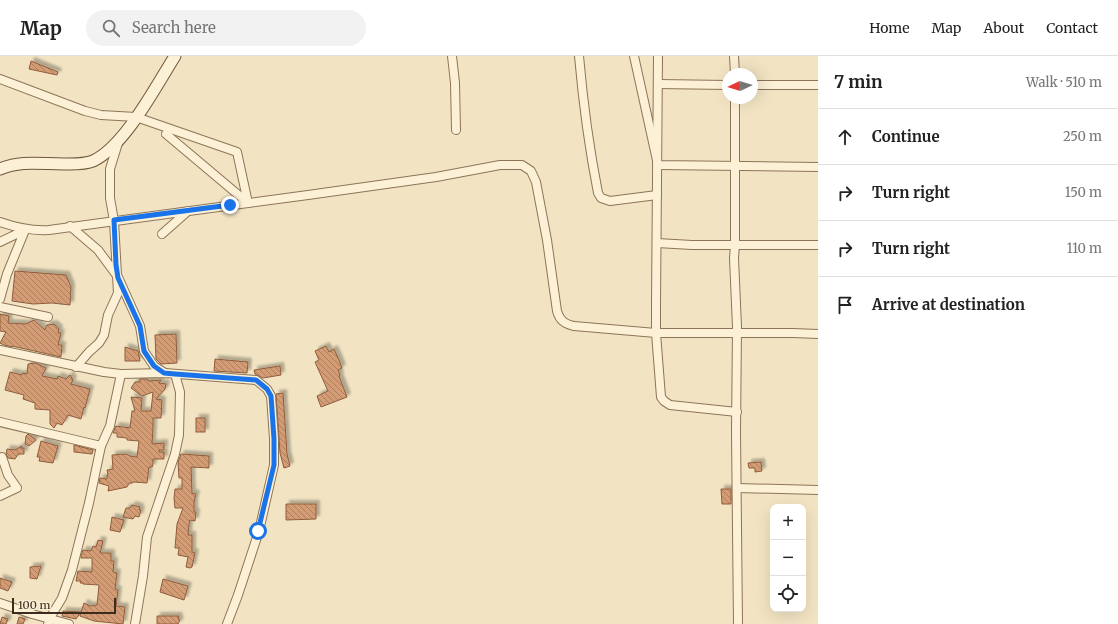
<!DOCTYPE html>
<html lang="en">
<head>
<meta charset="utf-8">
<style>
	:root { --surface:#fff; --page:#f2f2f2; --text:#222; --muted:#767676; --line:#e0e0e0 }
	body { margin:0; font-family:Merriweather,serif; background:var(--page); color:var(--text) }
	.controls { position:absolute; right:12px; bottom:12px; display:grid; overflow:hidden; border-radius:8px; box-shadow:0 4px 16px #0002 }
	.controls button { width:36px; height:36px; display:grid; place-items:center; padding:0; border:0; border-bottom:1px solid var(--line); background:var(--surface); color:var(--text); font:20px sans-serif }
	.compass { position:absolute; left:722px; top:12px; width:36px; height:36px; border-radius:50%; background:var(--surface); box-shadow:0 4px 16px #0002; rotate:266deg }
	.scale { position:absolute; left:12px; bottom:10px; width:104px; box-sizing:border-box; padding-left:4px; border:2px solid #3d2c1d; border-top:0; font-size:11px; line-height:14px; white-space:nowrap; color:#3d2c1d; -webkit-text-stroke:3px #f9eed3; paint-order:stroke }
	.stop { position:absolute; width:12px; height:12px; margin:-9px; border:3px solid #1a73e8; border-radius:50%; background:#fff }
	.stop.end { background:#1a73e8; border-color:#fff; box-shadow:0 1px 4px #0008 }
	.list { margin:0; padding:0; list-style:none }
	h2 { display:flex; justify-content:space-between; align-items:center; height:52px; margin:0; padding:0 16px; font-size:17px }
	h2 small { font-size:13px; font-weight:400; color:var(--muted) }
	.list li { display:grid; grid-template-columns:26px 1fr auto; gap:12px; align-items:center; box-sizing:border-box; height:56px; padding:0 16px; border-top:1px solid var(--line) }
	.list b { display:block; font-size:15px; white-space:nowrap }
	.list em { font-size:13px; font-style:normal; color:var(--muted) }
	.icon { flex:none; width:22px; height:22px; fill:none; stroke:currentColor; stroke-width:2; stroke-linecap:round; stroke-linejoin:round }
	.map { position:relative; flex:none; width:818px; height:568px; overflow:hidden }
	header { display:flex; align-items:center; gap:24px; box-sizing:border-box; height:56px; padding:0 20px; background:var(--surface); border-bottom:1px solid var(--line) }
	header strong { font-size:19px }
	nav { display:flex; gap:22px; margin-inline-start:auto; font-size:14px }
	.search { width:280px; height:36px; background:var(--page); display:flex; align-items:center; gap:10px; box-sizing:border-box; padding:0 14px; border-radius:22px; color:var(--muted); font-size:15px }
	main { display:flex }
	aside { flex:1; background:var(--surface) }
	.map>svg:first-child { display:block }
	.building { fill:url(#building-back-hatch); stroke:#8f5c3b; filter:url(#shadow) }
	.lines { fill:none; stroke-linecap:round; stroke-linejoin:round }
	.street-casing { stroke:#8e7457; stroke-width:10 }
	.secondary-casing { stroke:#70553b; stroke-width:13 }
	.street { stroke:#fcf1d7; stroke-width:8 }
	.secondary { stroke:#fcf1d7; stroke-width:11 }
	.route { stroke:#1a73e8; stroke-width:5 }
</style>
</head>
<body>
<header>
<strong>Map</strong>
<div class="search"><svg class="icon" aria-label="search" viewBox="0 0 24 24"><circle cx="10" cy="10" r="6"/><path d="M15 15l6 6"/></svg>Search here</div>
<nav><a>Home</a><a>Map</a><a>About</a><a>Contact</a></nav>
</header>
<main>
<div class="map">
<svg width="818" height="568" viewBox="0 0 818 568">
	<defs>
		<pattern id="building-back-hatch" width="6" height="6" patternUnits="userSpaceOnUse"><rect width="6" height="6" fill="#d39c75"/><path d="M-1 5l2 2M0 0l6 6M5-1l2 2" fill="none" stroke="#ac7f5f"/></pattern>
		<filter id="shadow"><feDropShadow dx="3.5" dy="-3.5" stdDeviation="1" flood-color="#0004"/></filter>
	</defs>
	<rect width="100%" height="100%" fill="#f2e4c3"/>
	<g class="building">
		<path d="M31 5 58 16 57 19 29 13Z"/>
		<path d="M15 215 66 219 71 231 70 249 52 247 33 248 12 245Z"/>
		<path d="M0 258 9 260 8 267 26 268 34 264 45 274 47 269 54 268 59 273 58 277H61L58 289H62L61 301 12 290V291L4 289 0 287 6 276 0 275Z"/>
		<path d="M176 278 177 307 161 308 156 303 155 279Z"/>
		<path d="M326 290 329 296 334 293 339 304 342 312 338 314 340 319 339 320 347 341 321 351 317 340 328 335 315 306 319 304 315 295Z"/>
		<path d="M125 291 138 295 140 305H125Z"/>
		<path d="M215 303 248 306 247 317 214 315Z"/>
		<path d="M35 307 46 312 42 320 57 323 58 320 66 323 70 319 73 324 71 328 90 333 85 352 84 351 81 363 68 359 62 369 57 367 54 372 50 368V354L35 353V347L23 343 24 339 5 334 10 316 22 319 23 317 27 318 28 308Z"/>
		<path d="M280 310 281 319 263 322 255 318 254 314Z"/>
		<path d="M140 323H147L148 325 161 324 159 327 166 328 165 333 156 343 162 344 161 362H153V371L152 388 164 387V394H159V396H164V403H153V408L152 411H149L147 427 134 426 132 427H129L127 431 108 435 109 430 99 427 100 422 107 423V419H108L107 414 113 413 112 399 126 398 130 400 137 401 139 385 127 384V382L117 381V377H113L116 370 130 372 132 355H135L131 341 142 342 141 355H151L153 336 142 340 131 332 135 326H140Z"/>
		<path d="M283 337 287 398 290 410 284 412 280 397 276 338Z"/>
		<rect x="196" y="362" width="9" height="14"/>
		<path d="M28 378 36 384 29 390 25 388 26 380Z"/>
		<path d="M41 385 58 390 53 407 39 405 40 401H37Z"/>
		<path d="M74 389 93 394 92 398 74 396Z"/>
		<path d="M22 390 21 392H24V398H18L15 403 8 402 6 398 7 393 15 394Z"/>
		<path d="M181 398 209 400V412L191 411 192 437 196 438 194 446V456H196L195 465 190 464 189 468 188 479H192V496L195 497 192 511 190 512 186 511 188 501 178 499 179 492H175L177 468 183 452H175L174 442 175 433H182V422H179L178 406Z"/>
		<path d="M761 406 762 415 755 416V412H749L748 407Z"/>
		<path d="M721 433H731V448H722Z"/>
		<path d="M286 448H316V463L286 464Z"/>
		<path d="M132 449 140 451 139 454H141L139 461 135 460 133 463 123 461 126 452H130Z"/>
		<path d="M112 461 124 464 120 476 110 474Z"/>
		<path d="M98 484 103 485 100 497H111V505H114L113 516 117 517 115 533 118 534 116 550 125 551 123 568 94 565 80 560 84 547 90 550 97 549 99 529 83 528V527H80L81 525H76L78 515 92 516V502H81V500L83 494 91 495 93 490 96 491Z"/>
		<path d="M41 510 37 523 30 522V511Z"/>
		<path d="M0 522 12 526 8 535 0 532Z"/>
		<path d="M163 523 188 530 184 544 160 536Z"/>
		<path d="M63 555 81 556 76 563 62 560Z"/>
		<path d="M157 560H179L178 563 180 564 178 568H157Z"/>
		<path d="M2 561 8 563 6 568H0Z"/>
		<path d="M19 561 25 563 23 568H17Z"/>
	</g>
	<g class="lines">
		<defs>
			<g id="street">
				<path d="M452 0 455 27 456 74"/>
				<path d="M579 0C583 46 589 91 598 137L601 142 610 145 657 139"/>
				<path d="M634 0 658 109 818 111"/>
				<path d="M658 0 656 248V277L661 341 664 345 670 349 737 356"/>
				<path d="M734 0 735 18"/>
				<path d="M0 23 85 55 101 59 136 61 237 96 248 147"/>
				<path d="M658 28 728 29"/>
				<path d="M752 29H818"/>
				<path d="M735 42V189L734 202 737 271 736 376 738 568"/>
				<path d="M166 78 248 147"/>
				<path d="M0 166C17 172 31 175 49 174L308 139 436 121 500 109H522L531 115 536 126 547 184 557 255C560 265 565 268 574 270L656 277H793L818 278"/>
				<path d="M70 170 98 194 118 221 140 270 144 295 154 310 165 317"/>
				<path d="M162 178 188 155"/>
				<path d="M0 186 25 174 7 218 0 243"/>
				<path d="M657 187 692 189H818"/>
				<path d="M0 251 48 261"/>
				<path d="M0 294 104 316 121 318 165 317 256 324 267 333 271 340 274 383V409L259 475 238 539 227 568"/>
				<path d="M76 311 89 296 99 287 104 279 108 259 118 237 114 165 110 142V113L118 87"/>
				<path d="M0 366 101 390"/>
				<path d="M737 432 818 434"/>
				<path d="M0 440 17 432 8 419 2 401"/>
				<path d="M0 547 32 558 69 568"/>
				<path d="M48 568 50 562 62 542 72 514 89 447 101 390 110 370 121 318"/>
				<path d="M135 568 143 520 147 481 175 398 179 379 180 336 175 318"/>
			</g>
			<path id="secondary" d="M0 113C22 103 46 109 69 108 77 108 86 108 93 105 125 90 156 30 175 0"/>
		</defs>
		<use href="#street" class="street-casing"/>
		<use href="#secondary" class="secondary-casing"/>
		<use href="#street" class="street"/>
		<use href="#secondary" class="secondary"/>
	</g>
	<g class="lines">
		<path class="route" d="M230 149 114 164 116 209 118 222 140 270 144 295 154 310 164 317 175 318 256 324 267 333 271 340 274 383V409L258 475"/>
	</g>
</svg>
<div class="controls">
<button>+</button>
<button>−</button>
<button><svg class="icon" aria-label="locate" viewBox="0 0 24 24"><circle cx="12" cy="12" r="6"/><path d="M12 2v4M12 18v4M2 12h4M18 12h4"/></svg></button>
</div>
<svg class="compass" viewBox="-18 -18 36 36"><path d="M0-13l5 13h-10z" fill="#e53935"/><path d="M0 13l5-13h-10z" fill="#767676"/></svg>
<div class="scale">100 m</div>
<div class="stop" style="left:258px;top:475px"></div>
<div class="stop end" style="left:230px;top:149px"></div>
</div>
<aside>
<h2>7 min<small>Walk · 510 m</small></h2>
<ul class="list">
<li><svg class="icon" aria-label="ahead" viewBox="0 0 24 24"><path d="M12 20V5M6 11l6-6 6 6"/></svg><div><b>Continue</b></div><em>250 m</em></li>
<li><svg class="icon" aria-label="right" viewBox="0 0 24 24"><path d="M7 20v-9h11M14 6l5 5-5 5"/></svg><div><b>Turn right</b></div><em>150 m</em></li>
<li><svg class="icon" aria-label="right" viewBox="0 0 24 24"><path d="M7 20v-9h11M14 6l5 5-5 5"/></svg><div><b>Turn right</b></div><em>110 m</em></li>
<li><svg class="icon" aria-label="arrive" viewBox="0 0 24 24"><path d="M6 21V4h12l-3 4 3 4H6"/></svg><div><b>Arrive at destination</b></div></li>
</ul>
</aside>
</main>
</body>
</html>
